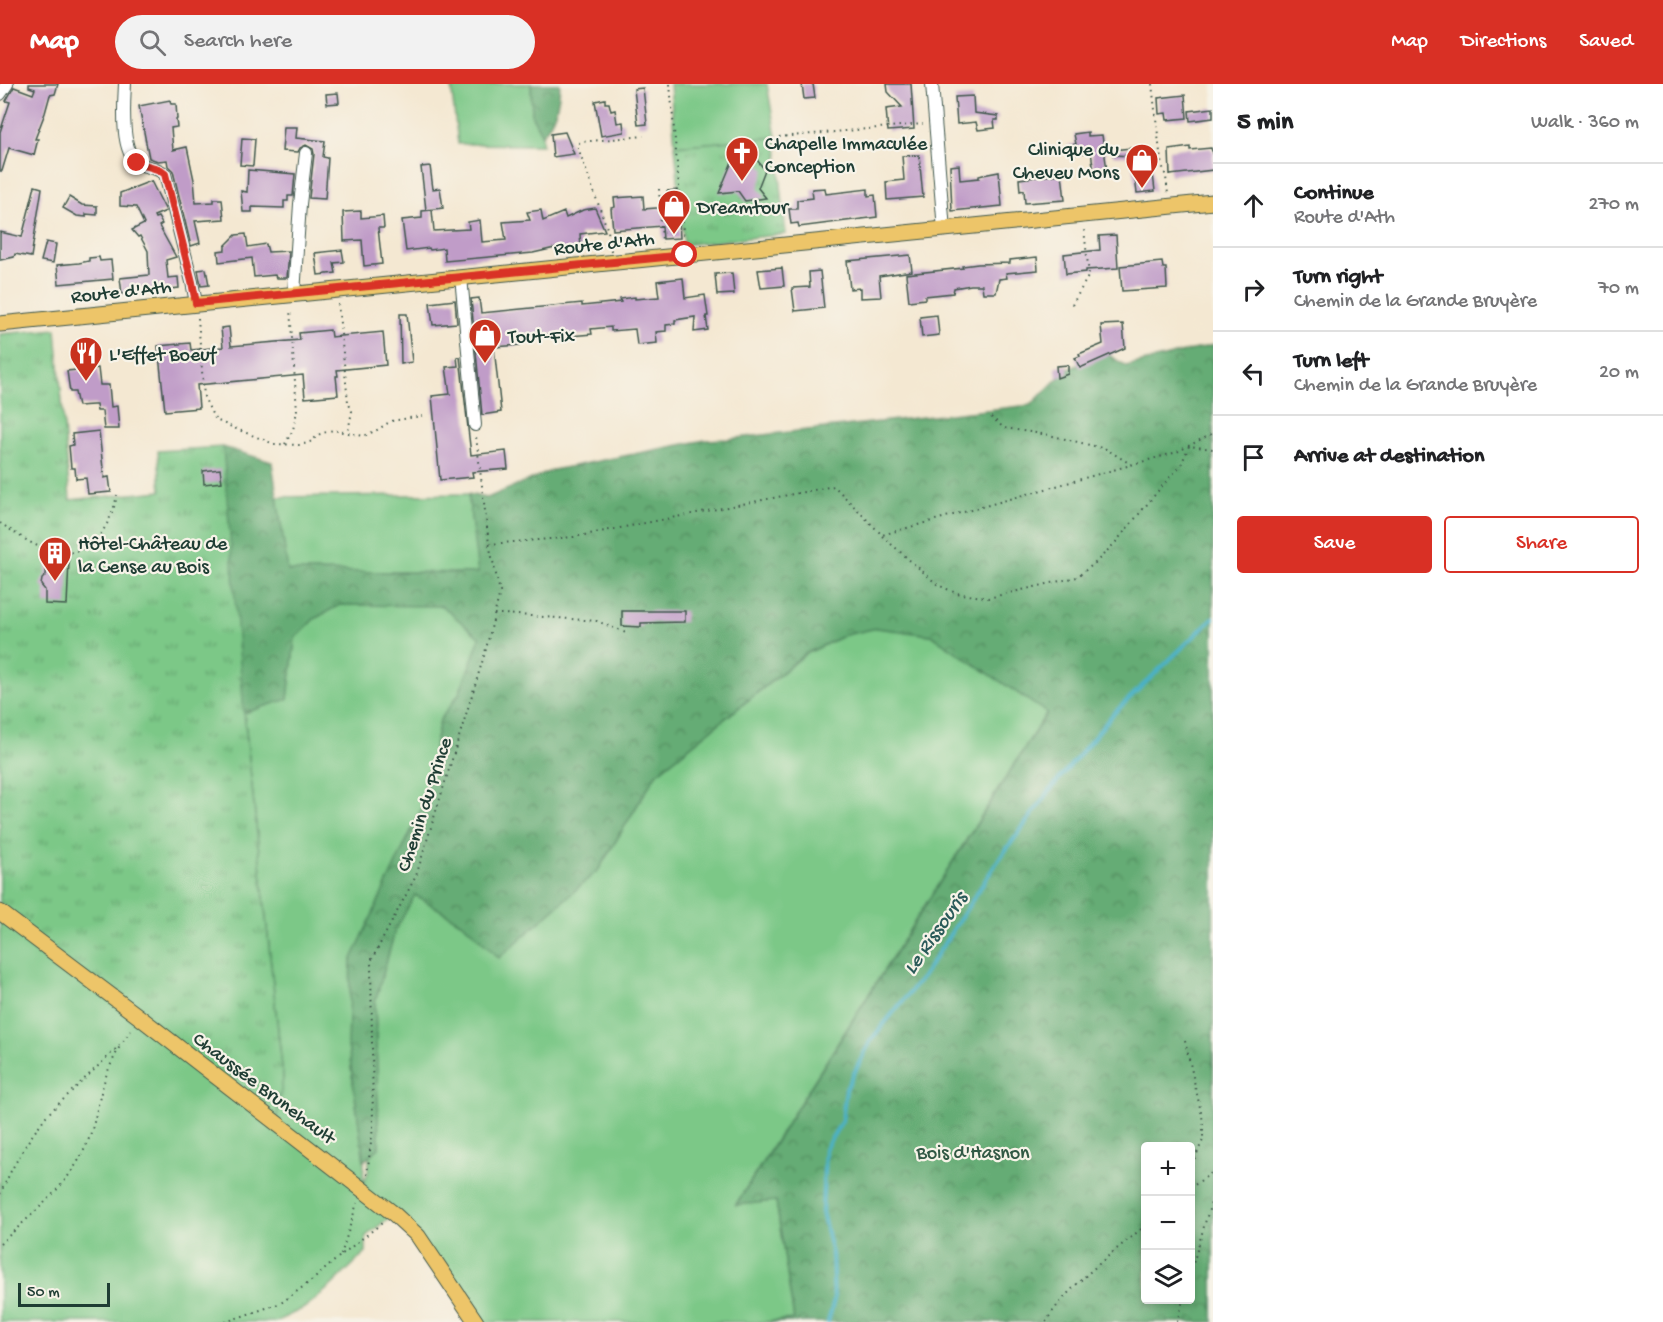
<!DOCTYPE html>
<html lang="en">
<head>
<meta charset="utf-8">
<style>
	:root { --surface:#fff; --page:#f2f2f2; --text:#202124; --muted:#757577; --line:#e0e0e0; --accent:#d93025 }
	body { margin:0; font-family:"Gochi Hand",sans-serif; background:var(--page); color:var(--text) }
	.controls { position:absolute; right:18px; bottom:18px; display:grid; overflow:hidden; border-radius:6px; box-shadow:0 3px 9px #0003 }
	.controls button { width:54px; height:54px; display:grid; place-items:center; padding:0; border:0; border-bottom:2px solid var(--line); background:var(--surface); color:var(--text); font:30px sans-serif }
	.scale { position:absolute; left:18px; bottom:15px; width:92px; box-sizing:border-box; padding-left:6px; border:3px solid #1f3d34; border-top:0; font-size:16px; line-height:21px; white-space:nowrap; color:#1f3d34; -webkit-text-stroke:4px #f7f3e8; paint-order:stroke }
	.stop { position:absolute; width:18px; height:18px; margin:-14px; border:4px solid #d93025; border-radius:50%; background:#fff }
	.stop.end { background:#d93025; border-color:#fff; box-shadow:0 2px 6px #0008 }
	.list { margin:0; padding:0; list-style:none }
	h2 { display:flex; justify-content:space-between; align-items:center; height:78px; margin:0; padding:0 24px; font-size:26px }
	h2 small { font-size:20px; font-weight:400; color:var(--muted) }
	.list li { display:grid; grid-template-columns:39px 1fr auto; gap:18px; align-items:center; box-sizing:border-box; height:84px; padding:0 24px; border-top:2px solid var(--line) }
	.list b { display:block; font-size:22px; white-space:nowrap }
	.list p { margin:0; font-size:20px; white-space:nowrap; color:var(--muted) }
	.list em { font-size:20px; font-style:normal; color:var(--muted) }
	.actions { display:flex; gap:12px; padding:18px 24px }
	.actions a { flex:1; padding:14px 0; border:2px solid var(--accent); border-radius:6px; text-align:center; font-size:21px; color:var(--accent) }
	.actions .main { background:var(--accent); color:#fff }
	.icon { flex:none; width:33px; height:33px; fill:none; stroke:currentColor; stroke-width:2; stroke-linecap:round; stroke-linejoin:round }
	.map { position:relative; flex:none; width:1213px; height:1238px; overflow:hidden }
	header { display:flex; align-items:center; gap:36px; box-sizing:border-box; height:84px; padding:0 30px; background:var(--accent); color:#fff }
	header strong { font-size:28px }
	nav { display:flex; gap:33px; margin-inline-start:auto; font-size:21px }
	.search { width:420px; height:54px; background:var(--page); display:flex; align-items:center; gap:15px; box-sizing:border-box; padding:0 21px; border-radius:33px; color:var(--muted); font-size:22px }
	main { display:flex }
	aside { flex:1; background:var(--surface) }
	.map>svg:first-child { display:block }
	.grass { fill:#7cc887; stroke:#4e825e; stroke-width:1.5 }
	.forest { fill:url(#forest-crowns); stroke:#427454; stroke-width:1.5; fill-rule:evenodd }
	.park { fill:url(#park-tufts); stroke:#4e825e; stroke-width:1.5 }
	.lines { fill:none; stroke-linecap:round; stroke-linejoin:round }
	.stream { stroke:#49b1c8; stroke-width:4 }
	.building { fill:#c09cc8 }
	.minor-casing { stroke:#3f574c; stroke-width:14 }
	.major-casing { stroke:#3f574c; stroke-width:17 }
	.path { stroke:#3f574c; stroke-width:2; stroke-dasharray:1.5 4.5; stroke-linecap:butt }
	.minor { stroke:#fff; stroke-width:12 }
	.major { stroke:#edc569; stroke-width:15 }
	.route { stroke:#d93025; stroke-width:8 }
	.labels { text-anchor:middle; stroke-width:4.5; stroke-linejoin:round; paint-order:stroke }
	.poi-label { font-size:20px; fill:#1f3d34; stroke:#f7f3e8; text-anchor:start }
	.street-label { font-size:20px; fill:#1f3d34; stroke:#f7f3e8 }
	.park-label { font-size:20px; fill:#325945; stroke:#f7f3e8 }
	.water-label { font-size:21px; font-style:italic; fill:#2a5a59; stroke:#f7f3e8 }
</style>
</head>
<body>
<header>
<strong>Map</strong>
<div class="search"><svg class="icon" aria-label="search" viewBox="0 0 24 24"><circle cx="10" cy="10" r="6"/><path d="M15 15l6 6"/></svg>Search here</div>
<nav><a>Map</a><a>Directions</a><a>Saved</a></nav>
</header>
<main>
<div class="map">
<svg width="1213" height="1238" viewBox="0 0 1213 1238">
	<defs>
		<pattern id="forest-crowns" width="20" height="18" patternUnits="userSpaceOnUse" patternTransform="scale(1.5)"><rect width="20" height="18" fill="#65ac74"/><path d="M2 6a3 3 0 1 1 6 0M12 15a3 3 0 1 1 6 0" fill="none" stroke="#538d60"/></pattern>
		<pattern id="park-tufts" width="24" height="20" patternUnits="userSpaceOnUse" patternTransform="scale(1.5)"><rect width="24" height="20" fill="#7cc887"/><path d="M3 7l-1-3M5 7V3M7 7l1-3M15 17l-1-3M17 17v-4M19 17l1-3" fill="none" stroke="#65a46f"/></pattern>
	</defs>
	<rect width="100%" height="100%" fill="#f7f3e8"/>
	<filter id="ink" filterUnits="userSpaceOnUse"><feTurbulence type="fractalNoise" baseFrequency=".0167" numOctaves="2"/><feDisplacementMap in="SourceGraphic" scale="12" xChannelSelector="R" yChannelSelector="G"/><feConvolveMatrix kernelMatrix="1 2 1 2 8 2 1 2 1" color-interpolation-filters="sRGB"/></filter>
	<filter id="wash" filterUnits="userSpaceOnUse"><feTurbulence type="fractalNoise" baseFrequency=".008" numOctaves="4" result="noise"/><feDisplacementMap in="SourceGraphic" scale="24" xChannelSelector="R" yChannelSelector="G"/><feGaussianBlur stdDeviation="1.35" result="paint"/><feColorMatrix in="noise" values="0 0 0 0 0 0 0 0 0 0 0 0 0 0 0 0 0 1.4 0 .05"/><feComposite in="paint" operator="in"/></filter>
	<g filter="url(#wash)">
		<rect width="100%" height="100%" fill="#f4e8d2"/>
		<g class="grass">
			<path d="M451 0H531L532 32 542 51V61L458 60Z"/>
			<path d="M670 0H767L776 53 675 62Z"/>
			<path d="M468 410 479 489 287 487 277 413Z"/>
			<path d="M339 521H442L481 554 459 610 440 636 422 723 348 961 364 1077 363 1101 368 1088 370 1068 379 1064 375 918 395 846 415 810 464 840 499 873 599 785 656 690 806 570 845 551 877 544 931 551 1047 628 736 1120 776 1117 794 1236 766 1238H476L394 1130 366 1152V1168L331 1202 304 1224 275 1238H0V829L283 994 244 629 288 614 295 554 314 535Z"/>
		</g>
		<g class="forest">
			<path d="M531 0H560C559 20 555 36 542 51L532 32Z"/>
			<path d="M1213 261V1238H766L794 1235 776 1117 736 1121 1047 629 931 551 877 544 845 551 805 570 656 690 599 785 499 874 464 840 415 811 395 847 375 918 379 1064 364 1077 348 961 351 877 422 723 440 636 459 610 480 554 442 522 339 521 314 535 295 554 288 615 244 629 283 994 0 663 234 503 223 363 272 378 288 487 478 489 468 410 487 414 553 386 705 356 728 355 1031 321 1065 287 1104 268 1126 282ZM1146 1062H1190V1216H1146Z"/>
		</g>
		<g class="park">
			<path d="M776 53 786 150 684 161 675 62Z"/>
			<path d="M56 245 70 416 161 407 158 367 223 363 244 629 283 994 276 1038 0 828V250Z"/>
		</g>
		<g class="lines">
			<path class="stream" d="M828 1238 834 1216 832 1170 822 1128 825 1065 842 1037 846 1005 871 956 923 892 997 778 1051 705 1113 630 1213 534"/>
		</g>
		<g id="blocks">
			<g class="building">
				<path d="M29 0H58L55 10 50 11 45 29 35 55H38L34 71 9 64 2 87H0V48L10 18 6 17 14 3 33 10 35 5 29 3Z"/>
				<path d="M802 0H813L815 14 804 15Z"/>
				<path d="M887 0H911L914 45 888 47 886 25 902 23 888 8Z"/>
				<path d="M643 4 647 40 638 41 634 5Z"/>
				<path d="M338 9 339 19 327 20 326 10Z"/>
				<path d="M1185 11 1187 34 1167 36 1166 29 1159 30 1158 14Z"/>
				<path d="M973 12 974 29 998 32V36H994L995 44 978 46 976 38 957 40 955 13Z"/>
				<path d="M605 15V19H609L611 27 615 26 617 39 623 38 624 48 601 52 595 17Z"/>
				<path d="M170 16 171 20H176L177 35H176L177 43 171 44 173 66 187 63 194 96 196 119 214 118V115H222L224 135 195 137 200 159 191 162 173 87 168 82 167 76 158 77 149 74 139 22Z"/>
				<path d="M1213 24V34L1190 37 1189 27Z"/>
				<path d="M284 43H297L296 54 325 57 323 73 328 74 325 115 309 114 314 70 313 65 306 61 300 64 298 68 282 67Z"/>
				<path d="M565 48 574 70 553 73 551 50Z"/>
				<path d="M1088 48V52L1102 51 1107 86 1094 88 1091 68 1069 71 1068 61 1076 60 1074 50Z"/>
				<path d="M242 54 255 55 253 82 240 81Z"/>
				<path d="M1140 63 1142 78H1147V83L1152 82 1155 107 1137 109 1132 72 1113 71V66Z"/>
				<path d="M1190 63V66L1211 64 1212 67H1213V86L1170 91 1169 66Z"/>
				<path d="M753 71 765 86 758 104 766 114 745 117 738 107 719 109 734 73Z"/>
				<path d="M919 71 923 113 887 116 886 98 904 96 902 72Z"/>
				<path d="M959 81 960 96 979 94V92L983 91 999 88 1002 122 952 127 950 82Z"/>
				<path d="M430 82 433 105 440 104 443 124 426 126 421 83Z"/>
				<path d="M248 86 295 90 293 112H288V117H284V124L252 123V128H243L241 107 247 108Z"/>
				<path d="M1062 90 1065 116 1025 119 1024 106 1020 107 1019 95Z"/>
				<path d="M151 97 166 127 154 132 155 134 158 133 162 140 159 142 176 173 166 176 168 194 178 193 179 204 122 210 120 194 149 191 148 167 140 152 138 153 132 146 144 140 136 123 120 122V109Z"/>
				<path d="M35 102 42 104 31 173 15 170 14 173 0 176V148L22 153Z"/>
				<path d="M825 104 826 110 868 105V112L875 111 877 133 799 143 798 139 791 140 789 125H797V116L813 114 812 105Z"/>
				<path d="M677 106 680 154 663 155 662 142 613 146 611 124 615 123 614 114 643 112 644 125 669 123 667 107Z"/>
				<path d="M69 113 82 121 97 122V131L86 130V133L77 132 63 124Z"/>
				<path d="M595 124 605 147 580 150 581 164 556 167 555 164 533 169 445 177 444 164 430 166 429 164 406 167 402 136 422 134V127L432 126 434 147 469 145 468 138 480 136 482 158 506 156 503 138 530 136 527 128 541 126 543 137 564 128 566 134 583 126Z"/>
				<path d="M361 127V134L383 132 384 144H378L382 180 364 182 362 156 344 157 343 128Z"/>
				<path d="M246 150 248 163 266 160 268 168 289 167 287 194H276L275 191 254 193 252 174 219 178 218 167 225 166V162L236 151Z"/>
				<path d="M1116 151 1118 184 1086 186V188L1066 190 1064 170 1100 166 1099 152Z"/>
				<path d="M46 158 56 160 53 179 41 177Z"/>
				<path d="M342 166 344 178 334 179 336 189 318 191 315 169Z"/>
				<path d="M910 171 912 187 879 192 881 213 860 214V204L850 205 847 177Z"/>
				<path d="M99 173 100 177 111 176 113 195 59 200 57 181 79 179 89 177V174Z"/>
				<path d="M1037 173 1038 186 1006 189 1007 194 999 195 996 209H983L982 201H971L954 204 953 209 925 212V215L909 217 906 190 963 184 962 182 978 180 1010 179V176Z"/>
				<path d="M1162 178 1163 184H1166L1167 204 1122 207 1120 182Z"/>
				<path d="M782 184 784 202 761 204 758 186Z"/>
				<path d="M206 185 209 201 201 202 198 186Z"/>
				<path d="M820 187 824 224 795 227 792 204 810 203 809 188Z"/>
				<path d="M732 189 734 210 717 211 715 190Z"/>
				<path d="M683 194 685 214 705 211 708 232H706L708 246 694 248 695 233 675 236V240L666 241V247L656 248 657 259 637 261 635 245 611 247V243L591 245 592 250 570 252V249L553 250 519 254 520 261 494 263 501 328 482 331 471 215 479 214 481 229 582 219V222L621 218 620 215 635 213V215L659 213 657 197Z"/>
				<path d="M455 216 457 239 433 241 430 219Z"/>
				<path d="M400 230H407L412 278 401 280Z"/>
				<path d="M937 231 939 251 922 253 920 233Z"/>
				<path d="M1123 240 1125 264 1080 284 1075 274 1080 272 1079 270 1103 260 1101 241Z"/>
				<path d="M229 243 231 262 300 256 299 249 330 246 331 253 383 248 386 281 337 286 338 292H336L338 311 305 314 303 291 197 301 199 324 165 327 158 262 190 259 191 266 223 263 221 244Z"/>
				<path d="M457 273H460L471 371 506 367 508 385 472 388 473 393 440 396 432 312 450 310 446 283 458 282Z"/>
				<path d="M1068 281V290L1057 294 1056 282Z"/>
				<path d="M98 284 100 301H109L111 323 117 322 119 345H104L102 327H97L96 321H93L78 322 75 308H70L67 287Z"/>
				<path d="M99 347 104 394 109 393 111 408 88 410 86 394 76 395 75 384H71L69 362 73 361 72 350Z"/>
				<path d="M220 385 222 398 204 400 203 387Z"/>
				<path d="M47 476 69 477 67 521 45 520V506L41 501 42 495 46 491Z"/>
				<path d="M622 527H685V538L641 539V543L622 542Z"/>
			</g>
		</g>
	</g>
	<g filter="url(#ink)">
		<use href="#blocks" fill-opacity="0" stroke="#3f574c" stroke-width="1.5"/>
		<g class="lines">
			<defs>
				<g id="minor">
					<path d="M125 0C124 19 120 68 138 79 148 85 154 81 165 90L192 198 196 219"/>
					<path d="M932 0 944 146"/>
					<path d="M0 10 7 0"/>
					<path d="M461 193 475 341"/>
					<path d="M294 210 300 120 306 69"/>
				</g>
				<g id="major">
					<path d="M0 240 1213 118"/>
					<path d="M0 828 138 932 394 1130 418 1152 476 1238"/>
				</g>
			</defs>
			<use href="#minor" class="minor-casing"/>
			<use href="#major" class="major-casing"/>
			<g class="path">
				<path d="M670 0 684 159"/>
				<path d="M1152 0 1161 77 1166 93 1168 110"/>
				<path d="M779 53 923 40"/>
				<path d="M659 105 662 159"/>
				<path d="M611 167 608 147 577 61 580 58 644 52"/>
				<path d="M338 220 348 318 352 327 348 348"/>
				<path d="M1072 221 1089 191 1084 145"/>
				<path d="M198 234 204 313 213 332 218 337 234 344 274 360 301 361 310 358 320 350 333 346 364 352 377 346 391 337 422 332"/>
				<path d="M991 333 1004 344 1049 351 1106 365 1132 381"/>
				<path d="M285 360 293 346 297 327 290 225"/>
				<path d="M0 439C16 449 35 464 55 468 91 475 111 442 117 411"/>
				<path d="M882 452 938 501 956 509 988 514 1077 493 1095 479 1115 459 1163 401 1181 381 1189 362 1213 365"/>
				<path d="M489 460 574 453 834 402 882 451 1177 368 1213 349"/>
				<path d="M494 530H504L597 537 626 549"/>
				<path d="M1185 957 1203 1037V1056L1190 1085"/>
				<path d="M367 1091 373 1043 371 877 416 792 485 569 500 508 489 460 476 352"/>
				<path d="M1190 1104 1213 1088"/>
				<path d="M0 1110 12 1085 29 1056 46 1032 121 960 132 945"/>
				<path d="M0 1160C31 1130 66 1105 85 1064 95 1043 97 1020 104 998 108 985 115 972 121 960"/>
				<path d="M341 1171 357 1119"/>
				<path d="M1190 1190 1213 1112"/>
				<path d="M225 1238 281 1219 315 1194 341 1171 382 1139"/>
				<path d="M1046 1238C1065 1204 1115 1167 1146 1141"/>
				<path d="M1177 1238 1183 1216"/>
			</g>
			<use href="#minor" class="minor"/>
			<use href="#major" class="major"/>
		</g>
	</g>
	<g class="lines" filter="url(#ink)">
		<path class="route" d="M137 79C148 83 156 82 165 90L192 198 196 219 685 171"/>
	</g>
	<defs>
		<symbol id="church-pin" viewBox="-11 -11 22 30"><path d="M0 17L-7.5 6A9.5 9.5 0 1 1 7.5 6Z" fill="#c8321e" stroke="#f7f3e8"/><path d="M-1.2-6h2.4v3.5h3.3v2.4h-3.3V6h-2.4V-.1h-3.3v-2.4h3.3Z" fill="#fff"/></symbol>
		<symbol id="shop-pin" viewBox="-11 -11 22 30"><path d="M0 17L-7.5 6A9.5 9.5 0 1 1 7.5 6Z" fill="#c8321e" stroke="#f7f3e8"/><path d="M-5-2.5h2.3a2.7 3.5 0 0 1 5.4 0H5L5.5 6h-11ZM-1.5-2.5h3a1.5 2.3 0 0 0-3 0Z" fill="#fff"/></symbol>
		<symbol id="restaurant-pin" viewBox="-11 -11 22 30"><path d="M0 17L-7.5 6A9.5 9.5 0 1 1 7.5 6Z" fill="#c8321e" stroke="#f7f3e8"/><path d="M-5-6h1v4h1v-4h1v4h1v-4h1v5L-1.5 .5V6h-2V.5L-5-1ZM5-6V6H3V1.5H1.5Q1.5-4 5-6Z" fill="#fff"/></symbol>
		<symbol id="building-pin" viewBox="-11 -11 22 30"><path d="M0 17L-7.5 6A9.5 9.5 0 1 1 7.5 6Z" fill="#c8321e" stroke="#f7f3e8"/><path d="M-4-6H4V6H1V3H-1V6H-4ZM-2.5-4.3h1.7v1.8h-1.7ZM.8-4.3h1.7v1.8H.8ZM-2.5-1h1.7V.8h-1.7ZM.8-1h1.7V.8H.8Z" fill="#fff"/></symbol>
	</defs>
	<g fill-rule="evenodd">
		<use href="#church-pin" x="723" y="50" width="38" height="52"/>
		<use href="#shop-pin" x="1123" y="57" width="38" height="52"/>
		<use href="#shop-pin" x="655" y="103" width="38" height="52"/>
		<use href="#shop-pin" x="466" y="232" width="38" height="52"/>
		<use href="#restaurant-pin" x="67" y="250" width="38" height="52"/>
		<use href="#building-pin" x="36" y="450" width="38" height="52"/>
	</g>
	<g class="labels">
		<g class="poi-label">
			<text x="765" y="65">Chapelle Immaculée<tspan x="765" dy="23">Conception</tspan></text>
			<text x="1119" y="71" text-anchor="end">Clinique du<tspan x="1119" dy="23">Cheveu Mons</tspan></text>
			<text x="697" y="129">Dreamtour</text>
			<text x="508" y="258">Tout-Fix</text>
			<text x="109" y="276">L'Effet Boeuf</text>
			<text x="78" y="465">Hôtel-Château de<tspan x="78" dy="23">la Cense au Bois</tspan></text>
		</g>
		<g class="street-label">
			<text transform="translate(604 158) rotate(-6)" y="7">Route d'Ath</text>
			<text transform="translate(121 206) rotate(-6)" y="7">Route d'Ath</text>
			<text transform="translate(423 720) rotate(-72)" y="7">Chemin du Prince</text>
			<text transform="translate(265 1003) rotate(37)" y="7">Chaussée Brunehault</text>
		</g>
		<g class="park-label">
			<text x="973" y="1074">Bois d'Hasnon</text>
		</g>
		<g class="water-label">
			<text transform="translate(934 848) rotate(-55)" y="7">Le Rissouris</text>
		</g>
	</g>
</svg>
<div class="controls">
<button>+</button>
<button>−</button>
<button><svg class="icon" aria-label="layers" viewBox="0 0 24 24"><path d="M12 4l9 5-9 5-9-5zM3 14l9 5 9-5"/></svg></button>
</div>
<div class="scale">50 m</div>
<div class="stop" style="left:685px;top:171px"></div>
<div class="stop end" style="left:137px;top:79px"></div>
</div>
<aside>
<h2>5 min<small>Walk · 360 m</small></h2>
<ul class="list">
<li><svg class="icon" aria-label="ahead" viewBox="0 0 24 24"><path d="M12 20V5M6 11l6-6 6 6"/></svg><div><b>Continue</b><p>Route d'Ath</p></div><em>270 m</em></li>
<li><svg class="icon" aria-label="right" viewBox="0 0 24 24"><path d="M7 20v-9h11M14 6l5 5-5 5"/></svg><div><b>Turn right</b><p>Chemin de la Grande Bruyère</p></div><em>70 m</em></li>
<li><svg class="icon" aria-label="left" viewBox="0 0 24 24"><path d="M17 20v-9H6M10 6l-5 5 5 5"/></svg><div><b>Turn left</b><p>Chemin de la Grande Bruyère</p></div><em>20 m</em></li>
<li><svg class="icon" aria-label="arrive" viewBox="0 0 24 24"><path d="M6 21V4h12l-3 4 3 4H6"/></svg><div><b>Arrive at destination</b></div></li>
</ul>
<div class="actions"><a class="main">Save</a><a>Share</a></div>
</aside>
</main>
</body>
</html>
